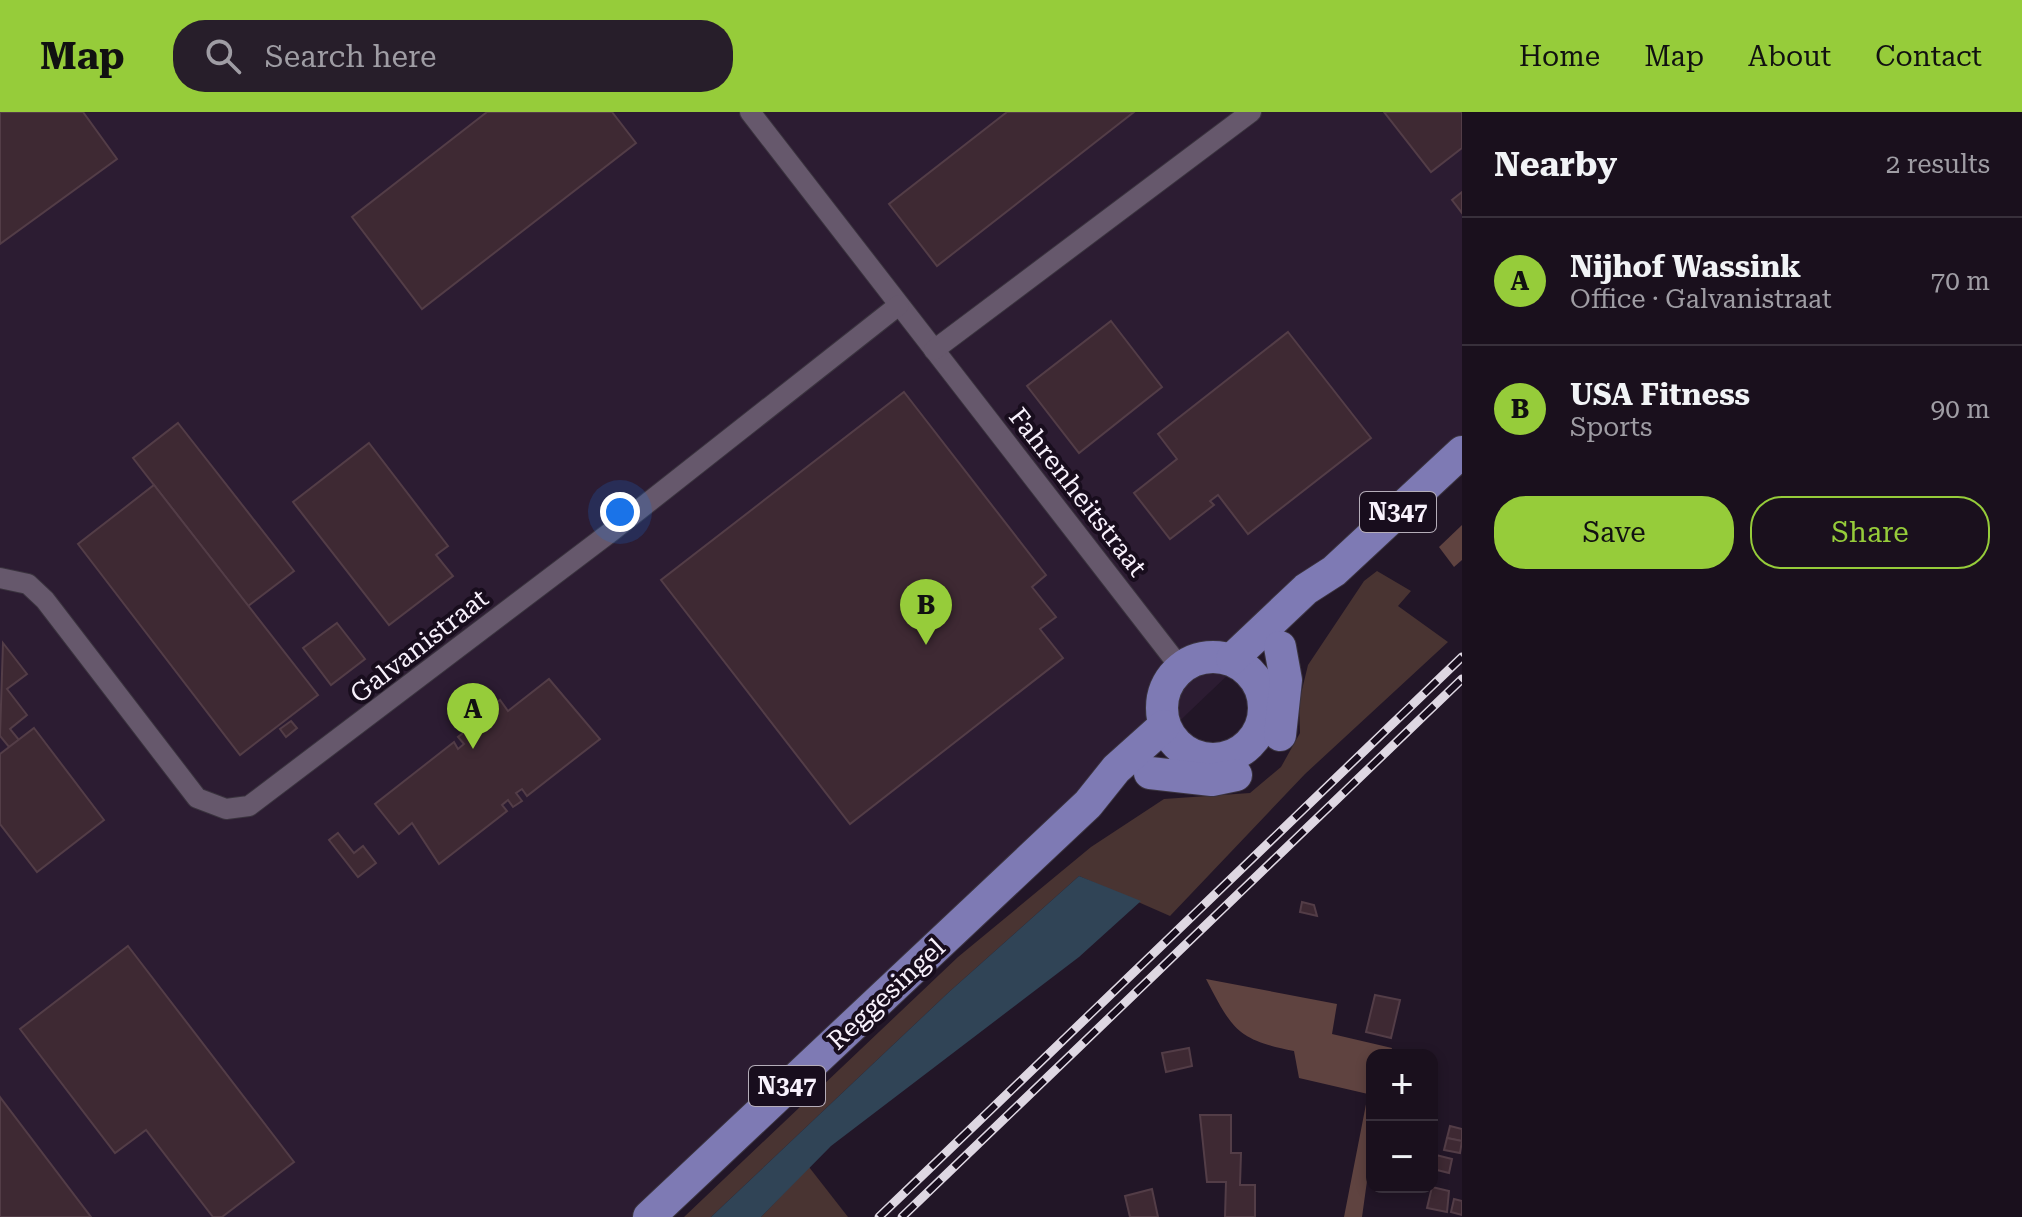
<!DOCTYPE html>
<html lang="en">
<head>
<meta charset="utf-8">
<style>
	:root { --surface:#1a101d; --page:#271e2a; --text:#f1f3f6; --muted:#9f9da4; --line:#38303b; --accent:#96cc3a }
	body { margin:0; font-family:"Roboto Serif",serif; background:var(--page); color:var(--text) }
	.controls { position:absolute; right:24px; bottom:24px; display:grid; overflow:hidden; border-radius:16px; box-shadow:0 4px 12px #0003 }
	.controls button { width:72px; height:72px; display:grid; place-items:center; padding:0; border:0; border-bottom:2px solid var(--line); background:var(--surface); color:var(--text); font:40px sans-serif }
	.you { position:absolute; left:620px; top:400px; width:28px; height:28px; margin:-20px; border:6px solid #fff; border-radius:50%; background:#1a73e8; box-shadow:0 0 0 12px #1a73e833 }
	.badge { display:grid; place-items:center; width:52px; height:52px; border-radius:50%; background:var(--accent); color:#111; font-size:26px; font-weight:700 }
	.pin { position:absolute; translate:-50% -66px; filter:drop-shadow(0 2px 4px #0008) }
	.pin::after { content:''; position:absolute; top:42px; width:28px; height:24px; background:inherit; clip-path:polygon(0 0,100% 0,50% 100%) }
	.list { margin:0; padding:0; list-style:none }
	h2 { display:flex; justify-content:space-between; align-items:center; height:104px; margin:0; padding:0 32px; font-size:34px }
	h2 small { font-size:26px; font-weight:400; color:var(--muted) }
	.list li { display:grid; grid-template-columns:52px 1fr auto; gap:24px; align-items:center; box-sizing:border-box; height:128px; padding:0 32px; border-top:2px solid var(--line) }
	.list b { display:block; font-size:30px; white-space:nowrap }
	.list p { margin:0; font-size:26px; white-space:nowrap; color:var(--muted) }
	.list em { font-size:26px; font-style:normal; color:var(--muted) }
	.actions { display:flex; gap:16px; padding:24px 32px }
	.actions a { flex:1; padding:18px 0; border:2px solid var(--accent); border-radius:32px; text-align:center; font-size:28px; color:var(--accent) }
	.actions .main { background:var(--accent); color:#111 }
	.icon { flex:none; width:44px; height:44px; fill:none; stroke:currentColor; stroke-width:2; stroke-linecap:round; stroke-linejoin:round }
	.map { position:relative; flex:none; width:1462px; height:1105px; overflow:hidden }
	header { display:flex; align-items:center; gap:48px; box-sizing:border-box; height:112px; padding:0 40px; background:var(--accent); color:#111 }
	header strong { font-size:38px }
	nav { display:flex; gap:44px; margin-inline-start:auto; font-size:28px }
	.search { width:560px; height:72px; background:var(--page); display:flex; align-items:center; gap:20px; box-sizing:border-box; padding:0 28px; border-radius:32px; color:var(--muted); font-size:30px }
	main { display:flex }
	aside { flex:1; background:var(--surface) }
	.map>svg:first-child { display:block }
	.built { fill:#2c1c32 }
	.green { fill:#493432 }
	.forest { fill:#5f4340 }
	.water { fill:#304456 }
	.building { fill:#3e2933; stroke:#533d47; stroke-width:2 }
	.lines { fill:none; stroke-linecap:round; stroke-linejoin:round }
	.street-casing { stroke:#3a333e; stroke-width:22 }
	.primary-casing { stroke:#3a333e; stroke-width:34 }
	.street { stroke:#66586c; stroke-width:20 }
	.primary { stroke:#7e7ab4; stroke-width:32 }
	.rail-casing { stroke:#ded7e2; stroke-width:9 }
	.rail { stroke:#180d1d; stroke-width:6; stroke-dasharray:18; stroke-linecap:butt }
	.labels { text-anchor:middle; stroke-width:8; stroke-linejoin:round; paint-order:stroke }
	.shield { fill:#180d1d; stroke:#b5adb9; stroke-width:2 }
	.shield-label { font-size:24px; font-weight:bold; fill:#f8f1fc }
	.street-label { font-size:26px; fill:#f8f1fc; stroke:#180d1d }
</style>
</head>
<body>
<header>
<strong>Map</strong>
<div class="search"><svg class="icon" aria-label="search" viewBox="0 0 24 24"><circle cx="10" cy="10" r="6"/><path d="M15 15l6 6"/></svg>Search here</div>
<nav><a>Home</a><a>Map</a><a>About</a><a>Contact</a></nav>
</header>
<main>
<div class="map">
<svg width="1462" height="1105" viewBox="0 0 1462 1105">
	<rect width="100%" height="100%" fill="#221627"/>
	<path class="built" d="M0 0H1462V340L1191 598 671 1105H0Z"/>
	<g class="green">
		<path d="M1377 459 1411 479 1398 494 1448 530 1305 662 1170 804 1079 764 949 880 711 1105H684L958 845 1091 735 1164 687 1250 681 1281 655 1300 621 1299 590 1308 553 1364 469Z"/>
		<path d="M809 1055 848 1105H761Z"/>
	</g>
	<g class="forest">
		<path d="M1462 413V448L1454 455 1439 435Z"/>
		<path d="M1206 867 1337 892 1332 922 1392 936 1390 943H1372V1033L1362 1105H1344L1368 982 1299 966 1294 939C1237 928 1232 917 1206 867Z"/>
	</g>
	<path class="water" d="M1079 764 1141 789 1079 845 831 1034 761 1105H711L949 880Z"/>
	<g class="building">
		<path d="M0 0H83L117 47 0 132Z"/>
		<path d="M487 0H612L636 31 422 197 352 105Z"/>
		<path d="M1007 0H1134L937 154 889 92Z"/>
		<path d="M1384 0H1462V36L1431 60Z"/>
		<path d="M1462 80V101L1452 88Z"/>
		<path d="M1111 209 1162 275 1079 341 1027 274Z"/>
		<path d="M1288 220 1371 326 1248 422 1218 383 1210 389 1214 393 1170 427 1134 381 1177 347 1158 322Z"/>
		<path d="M904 280 1046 463 1032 475 1056 505 1040 517 1063 546 850 712 661 468Z"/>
		<path d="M178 311 294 459 248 494 133 346Z"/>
		<path d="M369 331 448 434 436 443 453 464 389 513 293 390Z"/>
		<path d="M154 373 318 583 240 643 78 432Z"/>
		<path d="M337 511 365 547 331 573 303 536Z"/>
		<path d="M3 531 27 562 7 577 27 603 10 617 19 628 9 635 0 624Z"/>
		<path d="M549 567 600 627 527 684 522 677 516 681 522 689 513 695 508 688 502 693 507 699 439 752 412 711 399 722 375 692 454 630 458 637 464 632 458 625 467 618 473 626 479 622 470 611 500 588 508 599Z"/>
		<path d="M291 609 297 616 286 625 280 617Z"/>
		<path d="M34 616 104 708 37 760 0 712V642Z"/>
		<path d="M338 721 354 741 363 734 376 751 358 765 329 728Z"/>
		<path d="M1302 790 1314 793 1317 804 1300 800Z"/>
		<path d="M128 834 294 1050 222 1105H213L146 1018 115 1041 20 917Z"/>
		<path d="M1375 883 1400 888 1391 926 1366 920Z"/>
		<path d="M1189 936 1192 954 1166 960 1162 941Z"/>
		<path d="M0 985 91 1105H0Z"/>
		<path d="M1200 1003H1231V1041H1241L1240 1073H1255V1105H1225L1226 1070H1207Z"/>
		<path d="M1450 1014 1462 1017V1029L1447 1026Z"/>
		<path d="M1447 1026 1462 1029 1460 1041 1444 1038Z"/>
		<path d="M1436 1043 1452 1047 1449 1061 1433 1057Z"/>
		<path d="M1432 1075 1449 1079 1447 1100 1427 1096Z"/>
		<path d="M1152 1077 1158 1105H1130L1125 1084Z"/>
		<path d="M1454 1087 1462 1089V1103L1451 1100Z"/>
	</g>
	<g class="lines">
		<defs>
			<g id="street">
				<path d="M750 0 1180 555"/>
				<path d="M934 238 1251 0"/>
				<path d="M0 466 28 472 45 488 197 686 226 697 249 694 612 419 899 193"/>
			</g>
			<g id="primary">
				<circle cx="1213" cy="596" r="51"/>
				<path d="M1232 547 1306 477 1334 459 1462 340"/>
				<path d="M1280 623 1286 568 1280 535"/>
				<path d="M1150 661 1212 668 1236 663"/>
				<path d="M649 1105 1088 692 1116 657 1164 614"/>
			</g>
		</defs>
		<use href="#street" class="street-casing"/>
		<use href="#primary" class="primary-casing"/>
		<use href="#street" class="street"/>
		<use href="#primary" class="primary"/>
		<defs>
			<g id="rail">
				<path d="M879 1105 1462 545"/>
				<path d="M902 1105 1462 567"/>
			</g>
		</defs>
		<use href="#rail" class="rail-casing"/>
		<use href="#rail" class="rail"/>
	</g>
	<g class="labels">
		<g class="shield">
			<rect x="1360" y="380" width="76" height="40" rx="6"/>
			<rect x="749" y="954" width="76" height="40" rx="6"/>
		</g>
		<g class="shield-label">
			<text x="1398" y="408">N347</text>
			<text x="787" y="982">N347</text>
		</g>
		<g class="street-label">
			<text transform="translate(1078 380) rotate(52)" y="9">Fahrenheitstraat</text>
			<text transform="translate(419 534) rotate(-38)" y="9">Galvanistraat</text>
			<text transform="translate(886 882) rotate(-43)" y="9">Reggesingel</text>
		</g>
	</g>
</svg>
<div class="controls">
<button>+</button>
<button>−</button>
</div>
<div class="you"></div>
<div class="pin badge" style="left:473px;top:637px">A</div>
<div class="pin badge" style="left:926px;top:533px">B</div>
</div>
<aside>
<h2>Nearby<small>2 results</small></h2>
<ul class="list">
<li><span class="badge">A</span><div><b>Nijhof Wassink</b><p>Office · Galvanistraat</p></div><em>70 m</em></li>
<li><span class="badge">B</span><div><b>USA Fitness</b><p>Sports</p></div><em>90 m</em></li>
</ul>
<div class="actions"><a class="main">Save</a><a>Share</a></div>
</aside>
</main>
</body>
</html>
